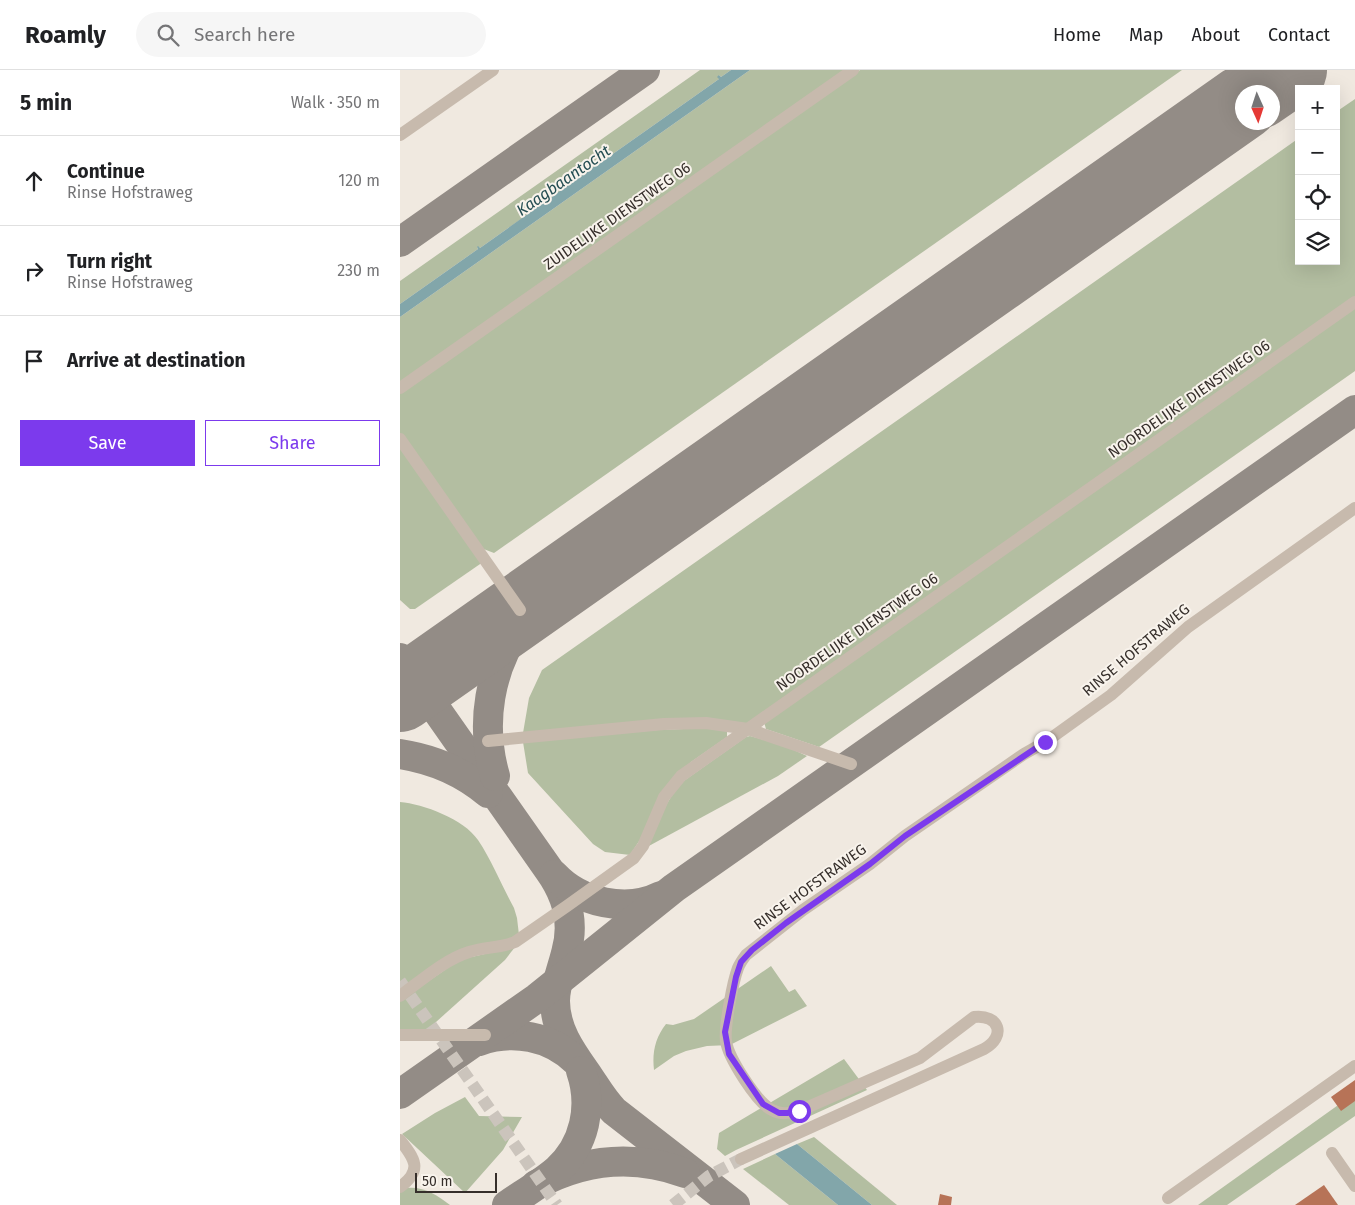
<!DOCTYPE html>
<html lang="en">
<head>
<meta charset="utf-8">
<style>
	:root { --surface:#fff; --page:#f6f6f6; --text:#202124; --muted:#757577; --line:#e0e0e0; --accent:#7c3aed }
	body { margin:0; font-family:"Fira Sans",sans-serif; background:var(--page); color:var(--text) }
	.controls { position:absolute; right:15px; top:15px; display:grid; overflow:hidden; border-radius:0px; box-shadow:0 5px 20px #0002 }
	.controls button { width:45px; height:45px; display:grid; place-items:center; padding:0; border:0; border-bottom:1px solid var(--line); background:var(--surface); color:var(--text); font:25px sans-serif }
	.compass { position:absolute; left:835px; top:15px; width:45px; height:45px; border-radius:50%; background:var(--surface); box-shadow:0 5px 20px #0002; rotate:177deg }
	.scale { position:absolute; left:15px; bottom:12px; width:82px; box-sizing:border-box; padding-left:5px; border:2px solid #362f2b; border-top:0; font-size:14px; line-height:18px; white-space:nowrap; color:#362f2b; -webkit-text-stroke:4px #f8f3ec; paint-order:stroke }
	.stop { position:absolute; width:15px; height:15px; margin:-11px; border:4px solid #7c3aed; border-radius:50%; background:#fff }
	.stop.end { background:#7c3aed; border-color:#fff; box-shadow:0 1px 5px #0008 }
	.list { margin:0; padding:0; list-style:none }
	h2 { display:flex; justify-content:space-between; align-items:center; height:65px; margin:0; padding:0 20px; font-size:21px }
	h2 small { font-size:16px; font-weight:400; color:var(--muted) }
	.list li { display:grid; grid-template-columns:32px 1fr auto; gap:15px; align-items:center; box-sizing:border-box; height:90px; padding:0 20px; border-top:1px solid var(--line) }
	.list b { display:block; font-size:19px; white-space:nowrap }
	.list p { margin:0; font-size:16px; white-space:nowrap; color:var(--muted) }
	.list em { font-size:16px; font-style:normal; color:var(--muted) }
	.actions { display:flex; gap:10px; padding:15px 20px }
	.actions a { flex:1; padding:11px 0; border:1px solid var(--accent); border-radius:0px; text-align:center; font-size:18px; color:var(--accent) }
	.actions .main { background:var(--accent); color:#fff }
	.icon { flex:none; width:28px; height:28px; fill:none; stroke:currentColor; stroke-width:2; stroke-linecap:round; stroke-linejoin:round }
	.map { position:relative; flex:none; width:955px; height:1135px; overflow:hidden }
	header { display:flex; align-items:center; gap:30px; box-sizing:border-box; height:70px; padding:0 25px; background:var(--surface); border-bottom:1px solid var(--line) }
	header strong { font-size:24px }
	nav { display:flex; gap:28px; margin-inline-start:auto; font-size:18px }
	.search { width:350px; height:45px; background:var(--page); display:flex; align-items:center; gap:12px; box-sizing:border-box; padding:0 18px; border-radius:28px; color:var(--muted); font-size:19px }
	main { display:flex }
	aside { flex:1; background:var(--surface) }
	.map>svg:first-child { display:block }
	.green { fill:#b3bea1 }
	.water { fill:#82a6aa }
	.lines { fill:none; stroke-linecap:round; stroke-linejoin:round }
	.taxiway { stroke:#938c86; stroke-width:30 }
	.runway { stroke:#938c86; stroke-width:74 }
	.building { fill:#b77357 }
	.minor-tunnel { stroke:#cbc4bc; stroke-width:12; stroke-dasharray:12 6; stroke-linecap:butt }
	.minor { stroke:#c7baad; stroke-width:12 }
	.route { stroke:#7c3aed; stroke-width:6 }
	.labels { text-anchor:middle; stroke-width:4; stroke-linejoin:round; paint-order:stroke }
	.street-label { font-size:15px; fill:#362f2b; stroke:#f8f3ec }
	.water-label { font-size:16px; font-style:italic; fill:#254e53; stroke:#f8f3ec }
</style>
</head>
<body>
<header>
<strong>Roamly</strong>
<div class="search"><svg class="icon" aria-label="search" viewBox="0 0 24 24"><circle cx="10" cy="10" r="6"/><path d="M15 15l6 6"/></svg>Search here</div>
<nav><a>Home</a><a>Map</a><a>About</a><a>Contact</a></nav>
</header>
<main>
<aside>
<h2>5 min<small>Walk · 350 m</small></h2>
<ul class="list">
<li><svg class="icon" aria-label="ahead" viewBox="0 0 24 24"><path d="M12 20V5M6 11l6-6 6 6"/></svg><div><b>Continue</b><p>Rinse Hofstraweg</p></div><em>120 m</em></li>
<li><svg class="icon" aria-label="right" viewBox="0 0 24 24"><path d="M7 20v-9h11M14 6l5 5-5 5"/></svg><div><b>Turn right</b><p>Rinse Hofstraweg</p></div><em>230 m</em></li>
<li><svg class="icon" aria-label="arrive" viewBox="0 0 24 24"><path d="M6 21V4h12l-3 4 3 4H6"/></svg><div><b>Arrive at destination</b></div></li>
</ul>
<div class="actions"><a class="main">Save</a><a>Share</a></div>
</aside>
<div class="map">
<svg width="955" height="1135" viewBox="0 0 955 1135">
	<rect width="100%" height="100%" fill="#f0e9e0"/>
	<g class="green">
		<path d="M300 0H331L321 7 319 5V9L200 93 198 91 199 94 80 178 77 177 78 179 0 234V211Z"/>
		<path d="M350 0H451L0 313V247Z"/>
		<path d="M460 0H782L94 483 81 478 0 363V323Z"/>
		<path d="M955 29V228L346 655 123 663 129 628 142 600 899 68V191H936V42Z"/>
		<path d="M955 237V301L419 677 366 659 364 652Z"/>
		<path d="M0 374 83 492 15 539H10L0 530Z"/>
		<path d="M309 658 327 661V667L291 692 230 785 205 782 193 774 128 703 123 672 257 660Z"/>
		<path d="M350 666 383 675 407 686 378 706 247 777 259 747 278 715 346 667Z"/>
		<path d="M0 732C23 734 64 749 78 770 92 791 102 816 114 838L117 848 119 865 0 920Z"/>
		<path d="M115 877 105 890 26 961H0V931L49 897 67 888Z"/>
		<path d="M371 896 389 922 395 919 407 936 330 975 307 976 286 981 274 986 254 1000C252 983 255 968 266 954L273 955 294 949Z"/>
		<path d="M444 989 467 1020 336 1080 325 1086 317 1079 319 1063Z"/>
		<path d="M955 1023V1046L827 1135H798Z"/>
		<path d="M65 1027 79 1046 122 1047 103 1080 65 1123 2 1064 35 1043Z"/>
		<path d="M414 1067 497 1135H472L397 1074Z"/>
		<path d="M375 1084 438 1135H389L343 1099Z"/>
		<path d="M7 1118C23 1116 37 1125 50 1135H0V1122Z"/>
	</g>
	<g class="water">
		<path d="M331 0H350L0 247V234L78 179 77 177 78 176 80 178 198 94 197 92 199 90 200 93 319 9 317 7 319 5 321 7Z"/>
		<path d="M397 1074 472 1135H438L375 1084Z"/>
	</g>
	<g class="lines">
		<g class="taxiway">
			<path d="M886 3 891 0"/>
			<path d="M0 172 245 0"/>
			<path d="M0 588 149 800C167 825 175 853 166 883 162 900 155 914 155 931 155 961 173 984 189 1007 197 1019 204 1031 214 1041L335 1135"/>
			<path d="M0 684C32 689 63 702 88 723"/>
			<path d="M95 706C80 654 89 598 121 554 130 540 143 528 154 516"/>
			<path d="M154 805C180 833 227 843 261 826"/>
			<path d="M79 971C113 959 150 966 176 991"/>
			<path d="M0 1024 137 928 274 818 955 340"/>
			<path d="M136 1115C184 1089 234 1084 285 1103"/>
			<path d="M107 1135C123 1124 142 1113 157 1100 185 1075 193 1036 181 1001"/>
		</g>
		<g class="runway">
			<path d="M858 22 890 0"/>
			<path d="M0 625 842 33"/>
		</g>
	</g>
	<g class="building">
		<path d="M955 1010V1031L941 1041 931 1027Z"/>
		<path d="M924 1115 938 1135H895Z"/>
		<path d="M540 1124 552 1127 551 1135H538Z"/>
	</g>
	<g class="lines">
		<g class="minor-tunnel">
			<path d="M0 911 157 1135"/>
			<path d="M273 1135 309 1106 341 1089"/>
		</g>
		<g class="minor">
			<path d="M0 65 93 0"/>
			<path d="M0 318 453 0"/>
			<path d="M0 369 120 540"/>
			<path d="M88 671 264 654 306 653 348 659 451 694"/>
			<path d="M0 926C22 910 44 890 69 882 84 877 100 878 115 872L167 836 234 788 243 776 264 727 281 706 955 232"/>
			<path d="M0 965H85"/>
			<path d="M0 1070C15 1089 23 1100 0 1117"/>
			<path d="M932 1083 955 1116"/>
			<path d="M341 1089 584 979C607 966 599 944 574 947L520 988 399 1041C390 1043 381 1045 372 1040 357 1033 328 987 326 971 324 958 333 911 338 898 340 893 343 889 346 885L403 840 470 794 505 766 624 684 647 671 711 625 788 557 955 438"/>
			<path d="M768 1128 955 996"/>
		</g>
	</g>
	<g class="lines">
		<path class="route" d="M399 1041 387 1043H379L363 1034 329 984 325 962 336 907 341 892 352 880 386 853 470 794 505 766 645 672"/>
	</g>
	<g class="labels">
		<g class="street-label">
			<text transform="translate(217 146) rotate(-35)" y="5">ZUIDELIJKE DIENSTWEG 06</text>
			<text transform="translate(789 329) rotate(-35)" y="5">NOORDELIJKE DIENSTWEG 06</text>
			<text transform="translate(457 562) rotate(-35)" y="5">NOORDELIJKE DIENSTWEG 06</text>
			<text transform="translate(736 580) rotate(-40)" y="5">RINSE HOFSTRAWEG</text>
			<text transform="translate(410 817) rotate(-36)" y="5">RINSE HOFSTRAWEG</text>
		</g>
		<g class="water-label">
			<text transform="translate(163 110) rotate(-35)" y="6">Kaagbaantocht</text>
		</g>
	</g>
</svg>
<div class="controls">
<button>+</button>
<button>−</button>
<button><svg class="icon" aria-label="locate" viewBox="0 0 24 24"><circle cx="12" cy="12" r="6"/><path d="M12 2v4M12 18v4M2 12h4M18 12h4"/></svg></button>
<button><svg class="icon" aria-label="layers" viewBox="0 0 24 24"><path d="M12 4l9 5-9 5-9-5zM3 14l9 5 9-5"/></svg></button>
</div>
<svg class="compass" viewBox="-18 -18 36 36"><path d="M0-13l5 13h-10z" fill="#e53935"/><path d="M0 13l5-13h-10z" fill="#757577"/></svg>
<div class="scale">50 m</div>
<div class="stop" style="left:399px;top:1041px"></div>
<div class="stop end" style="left:645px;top:672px"></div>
</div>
</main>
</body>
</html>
